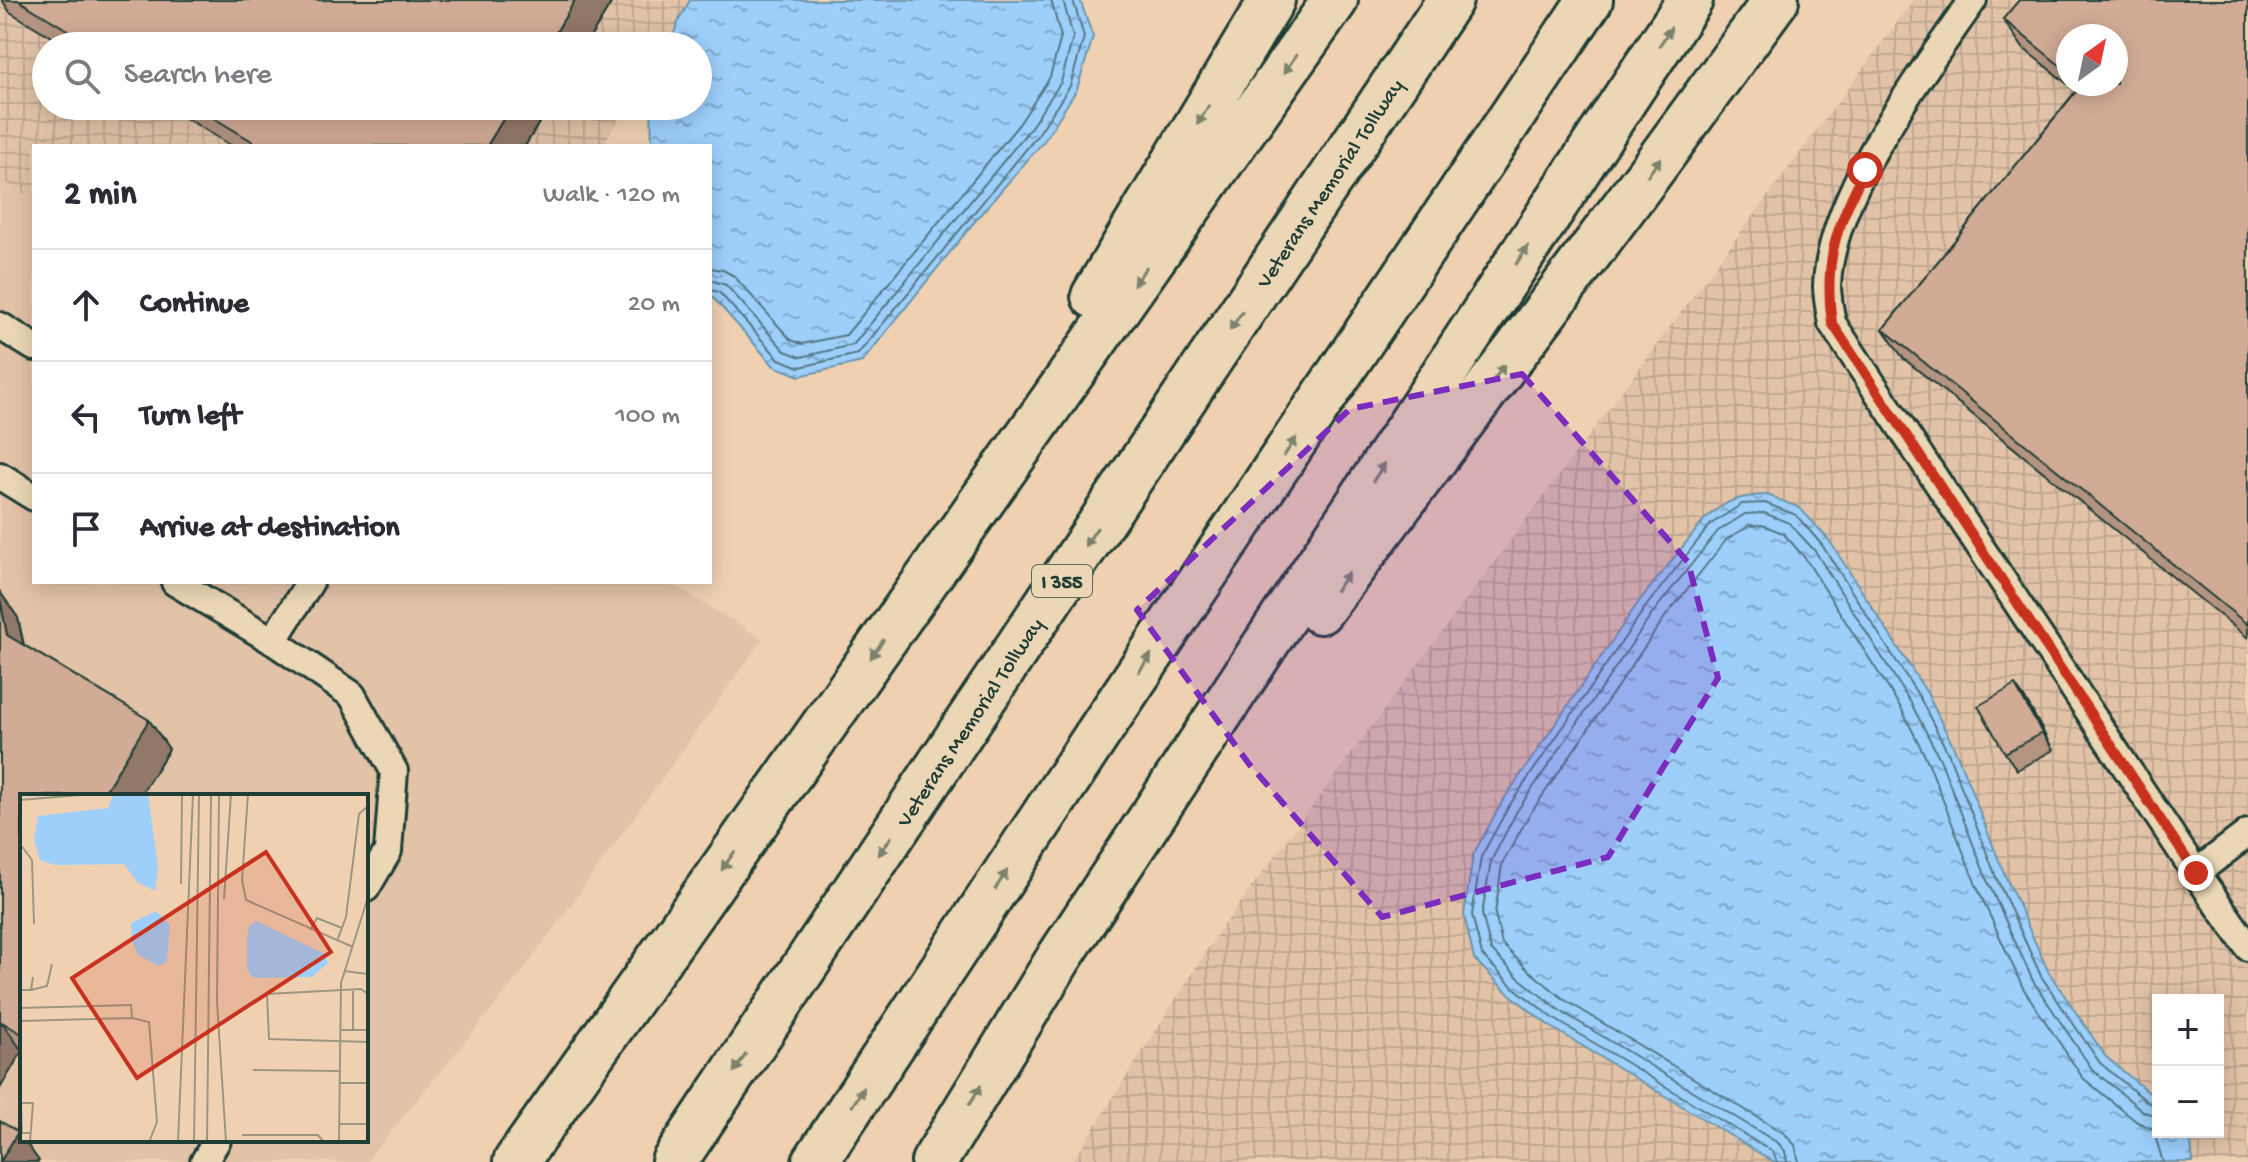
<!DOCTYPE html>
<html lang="en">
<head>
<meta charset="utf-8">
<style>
	:root { --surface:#fff; --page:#f7f7f7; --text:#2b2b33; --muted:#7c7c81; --line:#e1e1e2 }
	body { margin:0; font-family:"Gochi Hand",sans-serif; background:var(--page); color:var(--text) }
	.controls { position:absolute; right:24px; bottom:24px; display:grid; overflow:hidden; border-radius:0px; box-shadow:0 4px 20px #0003 }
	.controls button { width:72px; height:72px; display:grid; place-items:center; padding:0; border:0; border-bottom:2px solid var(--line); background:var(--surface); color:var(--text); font:40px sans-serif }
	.compass { position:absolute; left:2056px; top:24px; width:72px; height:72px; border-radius:50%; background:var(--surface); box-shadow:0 4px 20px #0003; rotate:33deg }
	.stop { position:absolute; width:24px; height:24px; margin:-18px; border:6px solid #c8321e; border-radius:50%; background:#fff }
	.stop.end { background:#c8321e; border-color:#fff; box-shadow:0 2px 8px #0008 }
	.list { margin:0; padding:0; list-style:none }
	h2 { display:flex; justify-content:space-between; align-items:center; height:104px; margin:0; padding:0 32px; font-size:34px }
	h2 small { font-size:26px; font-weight:400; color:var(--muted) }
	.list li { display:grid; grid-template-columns:52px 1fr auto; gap:24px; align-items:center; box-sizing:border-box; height:112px; padding:0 32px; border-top:2px solid var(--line) }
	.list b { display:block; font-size:30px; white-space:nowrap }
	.list em { font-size:26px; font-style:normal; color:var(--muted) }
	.icon { flex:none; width:44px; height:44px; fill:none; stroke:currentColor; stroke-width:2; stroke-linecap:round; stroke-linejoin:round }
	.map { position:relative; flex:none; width:2248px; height:1162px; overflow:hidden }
	.search { position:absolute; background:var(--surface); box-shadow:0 4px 20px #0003; left:32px; top:32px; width:680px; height:88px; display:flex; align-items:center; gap:20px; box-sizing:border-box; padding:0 28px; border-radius:44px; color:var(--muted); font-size:30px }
	.panel { position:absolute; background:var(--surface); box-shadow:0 4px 20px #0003; left:32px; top:144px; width:680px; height:440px; border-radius:0px }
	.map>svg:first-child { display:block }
	.built { fill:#e2c3a8; fill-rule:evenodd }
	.industrial { fill:url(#industrial-grid); fill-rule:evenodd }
	.water { fill:url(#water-ripples); stroke:#6b95ab; stroke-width:2 }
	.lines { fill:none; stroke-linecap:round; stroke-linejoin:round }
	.shore { stroke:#527784; stroke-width:2 }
	.lane-casing { stroke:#1f3d34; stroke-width:32 }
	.highway-casing { stroke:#1f3d34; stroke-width:50 }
	.lane { stroke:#ebd7b5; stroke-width:26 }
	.highway { stroke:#ebd7b5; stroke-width:44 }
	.wall { fill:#b49381; stroke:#1f3d34; stroke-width:2; fill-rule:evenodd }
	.shaded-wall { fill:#927869; stroke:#1f3d34; stroke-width:2 }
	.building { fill:#d1ab96; stroke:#1f3d34; stroke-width:2 }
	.oneway { fill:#7b826e }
	.route { stroke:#c8321e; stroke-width:10 }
	.marked { fill:#7b2cbf; fill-opacity:0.2; stroke:#7b2cbf; stroke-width:6; stroke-dasharray:16 10; stroke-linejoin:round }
	.labels { text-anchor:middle; stroke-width:7; stroke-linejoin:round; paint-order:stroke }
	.shield { fill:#ebd7b5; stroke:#5c6b5b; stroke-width:2 }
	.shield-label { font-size:20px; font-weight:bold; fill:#1f3d34 }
	.street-label { font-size:22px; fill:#1f3d34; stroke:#ebd7b5 }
	.inset-road { fill:none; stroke:#9c9680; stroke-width:2 }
	.view { fill:#c8321e; fill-opacity:0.15; stroke:#c8321e; stroke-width:4 }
	.inset-edge { fill:none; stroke:#1f3d34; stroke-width:4 }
</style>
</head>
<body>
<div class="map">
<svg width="2248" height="1162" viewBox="0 0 2248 1162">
	<defs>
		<pattern id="industrial-grid" width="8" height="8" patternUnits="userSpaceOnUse" patternTransform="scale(2)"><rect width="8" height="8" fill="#e2c3a8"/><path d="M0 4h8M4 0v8" fill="none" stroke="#c1a891"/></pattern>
		<pattern id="water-ripples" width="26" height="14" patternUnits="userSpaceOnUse" patternTransform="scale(2)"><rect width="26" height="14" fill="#9ecffb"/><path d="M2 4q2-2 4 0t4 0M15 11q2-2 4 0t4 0" fill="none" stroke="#80a9cc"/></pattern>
	</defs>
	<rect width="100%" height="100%" fill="#efd1b2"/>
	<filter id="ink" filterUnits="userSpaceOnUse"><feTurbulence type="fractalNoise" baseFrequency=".0125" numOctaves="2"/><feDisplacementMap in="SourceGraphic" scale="16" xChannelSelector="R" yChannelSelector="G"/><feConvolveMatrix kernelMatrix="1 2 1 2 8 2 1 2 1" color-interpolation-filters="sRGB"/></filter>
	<g filter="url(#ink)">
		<path class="built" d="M0 179 34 200V582H669L763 639 520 975 366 1162H0ZM22 796H366V1140H22Z"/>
		<g class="industrial">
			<path d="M0 0H692L664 46H46V106H627L602 146H34V200L0 179Z"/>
			<path d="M1914 0H2248V1162H1072L1219 931ZM2068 36H2116V84H2068ZM2158 1000H2218V1132H2158Z"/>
		</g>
		<g class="water">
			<path d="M690 0H1080L1093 37 1077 89 1044 141 979 216 862 362 799 376 774 366 710 294V146H652L651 106H698V46H669L679 20Z"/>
			<path d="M1767 495 1800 508 1829 540 1927 693 1956 752 2004 873 2048 971 2106 1057 2158 1100V1132H2182L2191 1144 2193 1162H1774L1548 1025 1507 992 1474 959 1464 915 1473 855 1502 802 1640 600 1705 519C1726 500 1739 496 1767 495Z"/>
		</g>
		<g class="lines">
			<g class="shore">
				<path d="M710 268 723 270 734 276 791 340 802 344 846 335 1020 123 1050 77 1061 37 1051 0"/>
				<path d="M710 280 726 285 785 351 801 357 853 345 1029 130 1061 82 1073 37 1063 0"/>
				<path d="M710 290 719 292 779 359 800 367 858 354 1037 136 1070 86 1084 37 1073 0"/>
				<path d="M1777 1162 1773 1152 1553 1018 1512 986 1482 955 1472 915 1481 857 1509 806 1647 605 1711 524 1742 504 1765 503 1796 515 1822 545 1920 698 1949 755 1996 877 2041 976 2100 1063 2150 1104 2158 1106"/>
				<path d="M1787 1162 1785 1151 1778 1143 1559 1010 1519 978 1491 950 1482 914 1491 861 1517 811 1655 610 1718 531 1745 514 1764 513 1789 523 1815 551 1911 703 1940 759 1987 880 2033 981 2092 1069 2144 1112 2158 1116"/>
				<path d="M1799 1162 1795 1145 1785 1134 1565 1000 1527 969 1502 944 1495 914 1502 864 1528 817 1665 617 1727 539 1749 526 1762 525 1783 533 1805 558 1901 708 1929 764 1976 885 2023 988 2083 1078 2137 1122 2153 1129 2163 1162"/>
			</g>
			<defs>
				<g id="lane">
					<path d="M1973 0C1921 75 1830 194 1827 286 1827 298 1830 311 1832 323L2196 873 2248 947"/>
					<path d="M0 326 34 347"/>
					<path d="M0 476 34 497"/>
					<path d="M175 582 273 641 352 695 394 771 388 851 366 888"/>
					<path d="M273 641 310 582"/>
					<path d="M2196 873 2248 833"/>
					<path d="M204 1162 217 1140"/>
				</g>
				<g id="highway">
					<path d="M1094 296 1272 0"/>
					<path d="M1320 611 1648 175 1776 0"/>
					<path d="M516 1162 1335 0"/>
					<path id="s1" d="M674 1162 1450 0"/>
					<path d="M815 1162 1099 732 1590 0"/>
					<path d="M934 1162 1059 958 1690 0"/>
				</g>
			</defs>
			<use href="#lane" class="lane-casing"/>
			<use href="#highway" class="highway-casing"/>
			<use href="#lane" class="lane"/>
			<use href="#highway" class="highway"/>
		</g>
		<g class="wall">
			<path d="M2 0H613L585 46H67L10 12Z"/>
			<path d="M2248 0V638L1903 358 1883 329 2076 91 2023 48 2003 19ZM2068 36 2116 84H2068Z"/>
			<path d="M166 106H549L525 146H232Z"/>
			<path d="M0 592 18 618 24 645 149 720 169 749 140 796H22V1051L0 1088Z"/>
			<path d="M2027 702 2053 750 2017 770 2005 753Z"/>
		</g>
		<g class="shaded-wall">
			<path d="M575 0H613L585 46H548Z"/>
			<path d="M511 106H549L525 146H487Z"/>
			<path d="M0 592 18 618 27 664 7 635 0 599Z"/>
			<path d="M2015 685 2027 702 2053 750 2042 733Z"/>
			<path d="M149 720 169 749 140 796H102Z"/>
			<path d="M2 1022 22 1051 0 1088V1025Z"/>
			<path d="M18 1132 22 1137V1140H24L39 1161 38 1162H0Z"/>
		</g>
		<g class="building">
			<path d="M18 0H575L548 46H94Z"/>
			<path d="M2019 0H2248V625L1883 329 2082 84H2116V36H2068V72L2003 19Z"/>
			<path d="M194 106H511L487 146H260Z"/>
			<path d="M0 599 7 635 149 720 102 796H22V1034L2 1022 0 1025Z"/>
			<path d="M2015 685 2042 733 2005 753 1978 706Z"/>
			<path d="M0 1121 18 1132 0 1162Z"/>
		</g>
		<defs><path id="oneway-solid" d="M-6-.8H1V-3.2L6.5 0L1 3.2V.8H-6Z" transform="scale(2)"/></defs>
		<g class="oneway">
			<use href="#oneway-solid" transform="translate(1665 37) rotate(-57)"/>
			<use href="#oneway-solid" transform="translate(1290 64) rotate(125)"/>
			<use href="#oneway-solid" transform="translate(1203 115) rotate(121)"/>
			<use href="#oneway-solid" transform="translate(1654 167) rotate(-54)"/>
			<use href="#oneway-solid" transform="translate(1522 255) rotate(-57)"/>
			<use href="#oneway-solid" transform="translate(1140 276) rotate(125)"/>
			<use href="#oneway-solid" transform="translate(1236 321) rotate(124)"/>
			<use href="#oneway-solid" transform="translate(1498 374) rotate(-53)"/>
			<use href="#oneway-solid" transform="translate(1290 447) rotate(-56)"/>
			<use href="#oneway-solid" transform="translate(1379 472) rotate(-57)"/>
			<use href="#oneway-solid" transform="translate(1091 537) rotate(124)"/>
			<use href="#oneway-solid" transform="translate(1342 582) rotate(-53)"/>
			<use href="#oneway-solid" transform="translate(877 649) rotate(125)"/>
			<use href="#oneway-solid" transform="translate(1145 663) rotate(-56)"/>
			<use href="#oneway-solid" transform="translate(885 846) rotate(124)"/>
			<use href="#oneway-solid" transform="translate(728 861) rotate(125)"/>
			<use href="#oneway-solid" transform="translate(1001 880) rotate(-57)"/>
			<use href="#oneway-solid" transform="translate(740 1063) rotate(124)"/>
			<use href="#oneway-solid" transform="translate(975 1095) rotate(-59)"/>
			<use href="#oneway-solid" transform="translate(858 1097) rotate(-57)"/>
		</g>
	</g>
	<g class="lines" filter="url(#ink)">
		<path class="route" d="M1865 170C1837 224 1823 261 1832 323L2196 873"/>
	</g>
	<path class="marked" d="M1522 374 1688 562 1718 678 1608 857 1382 917 1249 764 1137 610 1350 409Z"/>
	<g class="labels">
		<rect class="shield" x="1032" y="565" width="60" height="32" rx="6"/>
		<g class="shield-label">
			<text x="1062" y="588">I 355</text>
		</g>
		<g class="street-label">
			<text dy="8" stroke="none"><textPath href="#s1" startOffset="1178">Veterans Memorial Tollway</textPath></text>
			<text dy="8" stroke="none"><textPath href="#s1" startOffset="530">Veterans Memorial Tollway</textPath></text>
		</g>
	</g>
	<g transform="translate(20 794)">
		<rect width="348" height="348" fill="#efd1b2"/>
		<path d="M94 0H128L138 73 135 97 117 88 104 70 35 71 20 66 14 46 18 22 88 14ZM136 117 150 131 147 167 139 172 118 161 112 147 111 129ZM236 127 305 160 308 169 292 183 233 184 227 175V144L229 132Z" fill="#9ecffb"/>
		<path class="inset-road" d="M199 0 197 207 206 348M228 0 222 86 226 106 333 153M0 6 72 0M0 50 12 66 14 130M161 90 162 0M204 105 211 0M290 136 297 124 322 134M317 147 326 123 339 20 348 12M324 177 348 180M0 196H11L13 183M11 196 27 192 32 170M333 197V236M348 200 341 195 247 200 249 245 348 248M0 214 111 211 112 224M0 227 112 224 129 228 137 328 129 348M320 236H348M233 276 320 277M320 289H348M319 330H348M10 339H2L1 309H13L10 348M222 341H298L304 348M158 348 173 0M174 348 179 2M187 348 191 0M319 348 321 189 348 103"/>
		<path class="view" d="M246 58 311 158 117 284 52 184Z"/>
		<rect width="348" height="348" class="inset-edge"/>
	</g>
</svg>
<div class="controls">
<button>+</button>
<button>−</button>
</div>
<svg class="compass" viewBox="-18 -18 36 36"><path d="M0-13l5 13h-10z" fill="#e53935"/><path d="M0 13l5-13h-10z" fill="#7c7c81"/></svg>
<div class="stop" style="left:1865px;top:170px"></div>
<div class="stop end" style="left:2196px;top:873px"></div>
<div class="search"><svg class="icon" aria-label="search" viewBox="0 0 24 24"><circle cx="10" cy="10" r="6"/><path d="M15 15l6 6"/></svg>Search here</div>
<section class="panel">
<h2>2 min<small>Walk · 120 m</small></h2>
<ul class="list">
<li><svg class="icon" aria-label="ahead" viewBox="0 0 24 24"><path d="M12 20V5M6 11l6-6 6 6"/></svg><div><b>Continue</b></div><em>20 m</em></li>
<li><svg class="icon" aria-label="left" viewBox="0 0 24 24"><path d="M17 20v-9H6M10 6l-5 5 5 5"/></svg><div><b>Turn left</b></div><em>100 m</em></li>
<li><svg class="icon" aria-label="arrive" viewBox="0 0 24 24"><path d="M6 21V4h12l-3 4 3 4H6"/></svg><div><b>Arrive at destination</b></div></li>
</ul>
</section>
</div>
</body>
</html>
